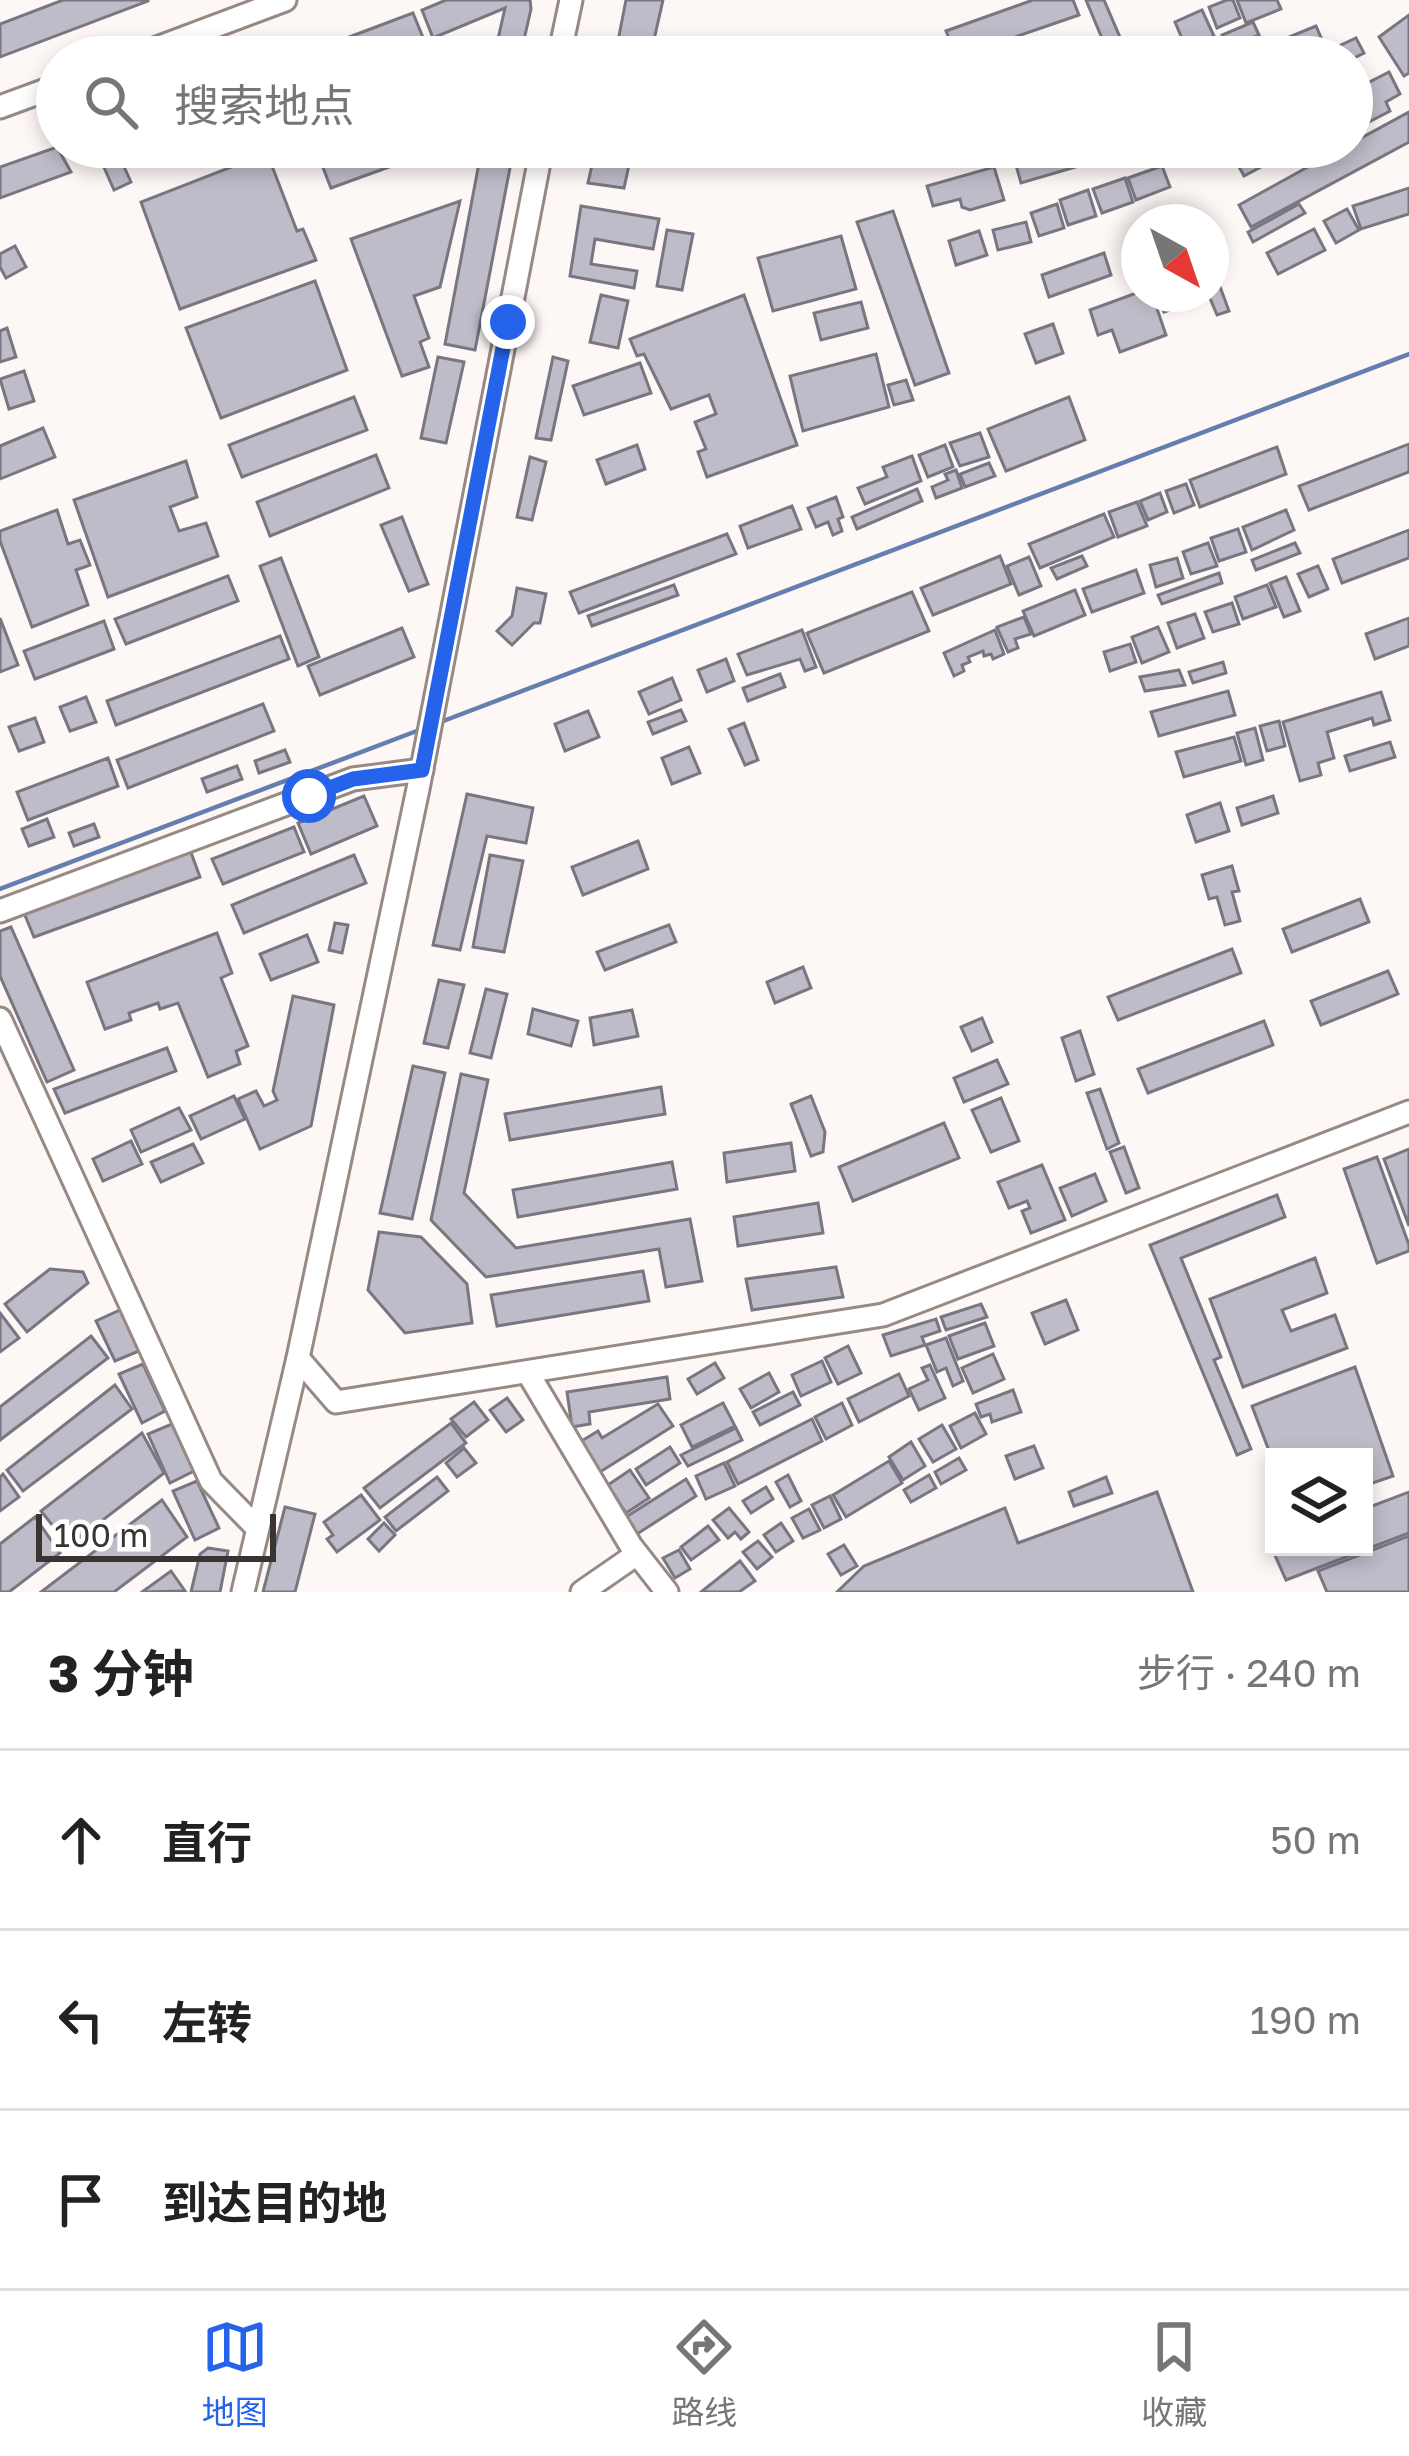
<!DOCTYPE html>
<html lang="zh">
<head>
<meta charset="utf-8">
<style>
	:root { --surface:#fff; --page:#f2f2f2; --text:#222; --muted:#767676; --line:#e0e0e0; --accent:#2563eb }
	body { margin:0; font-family:"Golos Text","Noto Sans SC",sans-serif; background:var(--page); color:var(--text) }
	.controls { position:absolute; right:36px; bottom:36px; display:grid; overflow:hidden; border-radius:0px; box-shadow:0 6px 18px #0003 }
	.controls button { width:108px; height:108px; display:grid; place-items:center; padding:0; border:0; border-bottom:3px solid var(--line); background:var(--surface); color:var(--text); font:60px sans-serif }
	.compass { position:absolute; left:1121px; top:204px; width:108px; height:108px; border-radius:50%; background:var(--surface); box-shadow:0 6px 18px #0003; rotate:140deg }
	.scale { position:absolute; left:36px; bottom:30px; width:240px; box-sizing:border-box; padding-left:12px; border:6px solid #393331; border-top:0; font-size:33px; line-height:42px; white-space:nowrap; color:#393331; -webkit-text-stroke:9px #fff; paint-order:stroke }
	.stop { position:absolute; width:36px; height:36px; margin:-27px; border:9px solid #2563eb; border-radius:50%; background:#fff }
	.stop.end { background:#2563eb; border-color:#fff; box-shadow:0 3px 12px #0008 }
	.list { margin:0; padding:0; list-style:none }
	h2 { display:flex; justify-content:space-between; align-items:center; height:156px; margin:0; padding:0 48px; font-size:51px }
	h2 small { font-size:39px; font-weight:400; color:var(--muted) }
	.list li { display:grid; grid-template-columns:78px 1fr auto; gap:36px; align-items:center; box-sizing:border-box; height:180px; padding:0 48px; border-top:3px solid var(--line) }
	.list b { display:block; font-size:45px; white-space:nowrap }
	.list em { font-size:39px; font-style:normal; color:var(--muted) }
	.icon { flex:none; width:66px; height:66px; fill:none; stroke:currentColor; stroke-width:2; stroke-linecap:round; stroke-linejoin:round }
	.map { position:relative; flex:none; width:1409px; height:1592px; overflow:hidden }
	.search { position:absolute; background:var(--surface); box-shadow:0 6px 18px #0003; left:36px; right:36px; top:36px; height:132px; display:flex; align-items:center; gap:30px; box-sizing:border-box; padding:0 42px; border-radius:66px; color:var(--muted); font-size:45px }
	.sheet { height:696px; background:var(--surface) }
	nav { display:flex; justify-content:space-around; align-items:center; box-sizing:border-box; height:168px; border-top:3px solid var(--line); background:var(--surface); font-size:33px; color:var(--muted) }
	nav a { display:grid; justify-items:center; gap:6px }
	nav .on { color:var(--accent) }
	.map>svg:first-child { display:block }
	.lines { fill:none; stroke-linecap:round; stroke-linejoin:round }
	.stream { stroke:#637fb0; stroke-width:4.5 }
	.building { fill:#bfbcc9; stroke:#797682; stroke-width:3 }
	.minor-casing { stroke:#978984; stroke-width:27 }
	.minor { stroke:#fff; stroke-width:21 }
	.route { stroke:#2563eb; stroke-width:15 }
</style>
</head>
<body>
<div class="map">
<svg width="1409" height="1592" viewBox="0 0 1409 1592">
	<rect width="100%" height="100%" fill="#fdf7f5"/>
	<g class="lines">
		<g class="stream">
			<path d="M438 723 1409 354"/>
			<path d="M0 889 422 729"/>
		</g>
	</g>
	<g class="building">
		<path d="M63 0H148V1L0 57V24Z"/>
		<path d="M446 0H530L531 9 520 57H494L505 8 433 38 422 10Z"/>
		<path d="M626 0H663L651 53 617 46Z"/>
		<path d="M1033 0H1073L1079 15 957 57 946 31Z"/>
		<path d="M1086 0H1104L1125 49 1109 55Z"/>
		<path d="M1227 0H1233L1240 18 1217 28 1209 7Z"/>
		<path d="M1237 0H1277L1281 9 1246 23Z"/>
		<path d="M1202 10 1214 36 1190 47 1195 57H1174L1186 48 1175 22Z"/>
		<path d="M413 13 428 50 409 57H296Z"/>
		<path d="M1409 15V73L1404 76 1379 37Z"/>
		<path d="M1253 22 1259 35 1227 48 1222 35Z"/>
		<path d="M1316 26 1326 49 1306 57H1269L1265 47Z"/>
		<path d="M1356 38 1364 53 1352 59 1326 57 1324 53Z"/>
		<path d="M1389 72 1400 94 1386 102 1390 111 1367 123 1363 113 1352 119V91Z"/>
		<path d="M1409 112V142L1251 227 1239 205 1344 147H1352V143Z"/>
		<path d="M57 147 71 172 0 198V167Z"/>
		<path d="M315 147H444L331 188Z"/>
		<path d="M482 147H514L475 350 445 344Z"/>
		<path d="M596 147H633L624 188 588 183Z"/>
		<path d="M1053 147H1073L1079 166 1021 183 1014 158Z"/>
		<path d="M1245 147H1262L1270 162 1244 176 1232 154Z"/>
		<path d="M267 153 297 231 303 229 316 260 180 309 141 202Z"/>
		<path d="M120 158 131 182 114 190 103 165Z"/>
		<path d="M1162 166 1170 187 1136 200 1128 178Z"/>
		<path d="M994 167 1004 200 970 210 962 207 960 199 933 206 927 186Z"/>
		<path d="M1125 178 1133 202 1102 213 1093 189Z"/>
		<path d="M1409 188V214L1361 229 1353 206Z"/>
		<path d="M1088 190 1096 216 1068 225 1060 200Z"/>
		<path d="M460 201 440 287 414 296 429 338 420 342 429 367 402 376 351 239Z"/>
		<path d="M1057 204 1064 228 1039 236 1031 213Z"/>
		<path d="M1299 204 1305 213 1253 242 1248 232Z"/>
		<path d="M581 206 659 219 653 249 595 239 591 264 637 271 634 288 570 276Z"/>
		<path d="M1347 209 1359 230 1336 243 1324 221Z"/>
		<path d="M893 211 949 373 915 385 857 222Z"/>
		<path d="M1026 222 1031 242 998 250 993 230Z"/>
		<path d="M1314 229 1325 250 1278 274 1267 253Z"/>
		<path d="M667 230 693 234 682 290 657 286Z"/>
		<path d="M979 231 987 255 956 265 949 241Z"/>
		<path d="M841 236 856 289 773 311 758 258Z"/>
		<path d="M15 246 26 267 6 278 0 267V254Z"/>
		<path d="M1104 253 1111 275 1049 297 1042 275Z"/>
		<path d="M1212 265 1229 311 1217 315 1209 296 1164 312 1157 294H1211Z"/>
		<path d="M315 281 347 370 221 418 186 328Z"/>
		<path d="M1139 292 1152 294 1166 335 1120 352 1112 330 1098 335 1090 310Z"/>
		<path d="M601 295 628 301 618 348 590 342Z"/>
		<path d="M744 295 797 445 707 477 698 452 706 449 695 422 716 414 709 395 671 409 644 354 637 356 630 339Z"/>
		<path d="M861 302 868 328 821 340 814 313Z"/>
		<path d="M1053 324 1063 353 1036 363 1025 334Z"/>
		<path d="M7 328 16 357 0 362V331Z"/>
		<path d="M876 354 889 407 803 431 790 376Z"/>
		<path d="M438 357 464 362 446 443 421 438Z"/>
		<path d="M553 357 568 361 551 440 536 438Z"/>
		<path d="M640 363 651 393 584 415 573 386Z"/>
		<path d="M24 371 34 401 9 409 0 379Z"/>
		<path d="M906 380 913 400 894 405 888 385Z"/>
		<path d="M354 397 367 430 242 477 229 445Z"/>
		<path d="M1069 397 1085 440 1006 471 988 429Z"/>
		<path d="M43 428 55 457 0 479V446Z"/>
		<path d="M980 433 989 457 960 466 950 443Z"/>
		<path d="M1409 444V472L1309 510 1299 486Z"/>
		<path d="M637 445 645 469 606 484 597 460Z"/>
		<path d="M945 445 953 467 928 477 919 455Z"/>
		<path d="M1277 447 1286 474 1200 507 1190 480Z"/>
		<path d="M376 455 389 488 270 536 257 502Z"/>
		<path d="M912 456 921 481 865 504 858 488 887 477 883 467Z"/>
		<path d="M530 457 546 462 532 520 517 517Z"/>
		<path d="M186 461 197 497 170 507 179 531 206 523 218 556 108 597 74 500Z"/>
		<path d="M989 463 995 476 965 487 960 474Z"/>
		<path d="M956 470 962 488 936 498 932 487 948 480 945 474Z"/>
		<path d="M1186 484 1194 505 1174 513 1166 491Z"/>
		<path d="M917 489 922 501 857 529 852 517Z"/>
		<path d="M1160 493 1167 512 1148 520 1140 501Z"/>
		<path d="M836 497 843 517 838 519 842 531 833 535 828 522 816 527 808 508Z"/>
		<path d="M1137 502 1147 526 1118 537 1109 512Z"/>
		<path d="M792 506 801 529 748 548 740 526Z"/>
		<path d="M57 510 68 544 80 540 90 565 76 570 88 605 32 627 0 541V531Z"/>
		<path d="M1286 510 1294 530 1252 550 1243 527Z"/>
		<path d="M1104 514 1114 537 1040 568 1029 544Z"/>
		<path d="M402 517 428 584 409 591 381 525Z"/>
		<path d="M1238 529 1246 552 1219 561 1211 538Z"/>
		<path d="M1409 530V558L1342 583 1333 559Z"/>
		<path d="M727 534 736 554 579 613 570 592Z"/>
		<path d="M1208 543 1217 566 1191 574 1183 552Z"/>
		<path d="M1295 543 1300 553 1256 570 1252 560Z"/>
		<path d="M1000 556 1011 584 933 615 921 588Z"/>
		<path d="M1082 556 1087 566 1057 579 1051 568Z"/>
		<path d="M1029 557 1041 586 1019 595 1007 566Z"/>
		<path d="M281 558 319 657 298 666 260 566Z"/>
		<path d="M1177 558 1183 578 1156 587 1150 565Z"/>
		<path d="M1318 566 1328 589 1309 597 1298 574Z"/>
		<path d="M1136 570 1144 593 1092 612 1083 589Z"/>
		<path d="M1219 573 1222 583 1162 604 1158 595Z"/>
		<path d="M228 576 238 601 126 644 115 619Z"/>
		<path d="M1286 577 1300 611 1284 617 1270 583Z"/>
		<path d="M674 585 678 595 592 626 588 616Z"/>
		<path d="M1267 585 1276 607 1243 619 1235 597Z"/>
		<path d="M517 588 546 594 540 623H534L512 645 497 631 512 616Z"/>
		<path d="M1075 590 1085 615 1034 636 1023 611Z"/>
		<path d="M912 592 929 631 824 673 807 633Z"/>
		<path d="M1232 603 1239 624 1213 632 1205 612Z"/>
		<path d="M1195 614 1204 638 1177 648 1168 623Z"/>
		<path d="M1024 617 1031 634 1015 639 1018 648 1008 652 997 627Z"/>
		<path d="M0 618 18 665 0 672Z"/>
		<path d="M1409 618V646L1375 659 1366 634Z"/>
		<path d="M104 621 114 649 35 679 24 651Z"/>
		<path d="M1158 627 1169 652 1142 663 1132 637Z"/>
		<path d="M402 628 414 657 320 695 308 666Z"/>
		<path d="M802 630 816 667 805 671 800 659 747 675 738 654Z"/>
		<path d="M995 630 1004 654 993 659 991 654 984 656 983 651 968 657 970 662 962 665 964 671 954 676 944 653Z"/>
		<path d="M280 636 289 659 116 725 107 701Z"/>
		<path d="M1130 644 1136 662 1110 671 1104 652Z"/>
		<path d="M726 659 734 681 707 692 698 670Z"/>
		<path d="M1223 662 1226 673 1193 683 1189 672Z"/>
		<path d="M1179 670 1185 685 1145 691 1140 677Z"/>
		<path d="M780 674 785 687 748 701 743 688Z"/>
		<path d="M672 678 681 700 649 714 639 692Z"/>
		<path d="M1228 691 1235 715 1159 736 1151 712Z"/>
		<path d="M1381 692 1390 720 1374 725 1372 718 1327 732 1334 758 1318 763 1321 775 1300 781 1283 722Z"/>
		<path d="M86 697 96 722 70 731 60 707Z"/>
		<path d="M263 704 274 731 128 788 117 760Z"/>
		<path d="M681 710 686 721 653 734 648 722Z"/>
		<path d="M588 711 599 737 565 751 555 724Z"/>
		<path d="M35 718 44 742 19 751 9 727Z"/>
		<path d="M1279 721 1285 746 1267 751 1260 726Z"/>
		<path d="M744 723 758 760 745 765 729 729Z"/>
		<path d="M1255 728 1263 760 1246 765 1237 733Z"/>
		<path d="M1234 737 1241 761 1184 777 1176 752Z"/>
		<path d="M1390 742 1395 757 1350 771 1345 756Z"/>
		<path d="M689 747 700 773 672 784 662 758Z"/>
		<path d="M285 750 290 762 259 773 255 761Z"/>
		<path d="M108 758 118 786 28 820 17 792Z"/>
		<path d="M237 766 242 779 207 792 202 779Z"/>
		<path d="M467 794 533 808 526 843 487 836 460 950 433 945Z"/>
		<path d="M364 796 377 826 311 854 298 823Z"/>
		<path d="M1273 796 1278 813 1242 825 1237 808Z"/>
		<path d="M1220 803 1229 831 1196 842 1187 815Z"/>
		<path d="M47 819 54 837 29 846 22 829Z"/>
		<path d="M94 824 99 837 74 846 69 833Z"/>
		<path d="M294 827 304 852 223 884 212 859Z"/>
		<path d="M638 841 648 869 583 895 572 867Z"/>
		<path d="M189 847 200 877 34 937 22 908Z"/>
		<path d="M354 855 366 883 244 933 232 905Z"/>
		<path d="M490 855 523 861 504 952 473 947Z"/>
		<path d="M1232 866 1239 891 1232 892 1240 921 1225 925 1217 897 1209 899 1202 875Z"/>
		<path d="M1360 899 1369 922 1292 952 1283 929Z"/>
		<path d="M335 923 348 925 342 953 329 950Z"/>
		<path d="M669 925 676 942 605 970 597 952Z"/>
		<path d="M11 927 74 1070 47 1082 0 976V931Z"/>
		<path d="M217 933 232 973 221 978 248 1046 236 1051 240 1064 208 1077 178 1003 160 1009 158 1003 129 1013 131 1020 105 1029 87 982Z"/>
		<path d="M307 935 318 962 271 980 260 954Z"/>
		<path d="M1232 949 1241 973 1118 1020 1108 997Z"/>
		<path d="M803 967 811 988 775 1003 767 982Z"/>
		<path d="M1388 971 1398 994 1321 1025 1311 1001Z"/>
		<path d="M439 980 464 985 448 1048 424 1043Z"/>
		<path d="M486 989 507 994 491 1058 470 1053Z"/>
		<path d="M293 996 334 1005 311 1126 260 1149 238 1099 256 1091 264 1106 277 1100 273 1091Z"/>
		<path d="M533 1009 578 1021 571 1046 528 1034Z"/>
		<path d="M632 1010 638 1036 594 1045 590 1018Z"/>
		<path d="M982 1018 992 1042 972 1051 961 1027Z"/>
		<path d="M1264 1021 1273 1045 1148 1093 1138 1069Z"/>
		<path d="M1080 1031 1094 1074 1076 1081 1062 1038Z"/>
		<path d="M167 1048 176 1071 65 1113 54 1089Z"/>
		<path d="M997 1060 1008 1084 964 1102 954 1078Z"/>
		<path d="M413 1066 445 1073 412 1219 380 1213Z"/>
		<path d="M461 1074 488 1080 464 1193 516 1248 690 1219 702 1281 666 1287 659 1249 486 1277 431 1220Z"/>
		<path d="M661 1087 665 1114 510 1140 505 1114Z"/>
		<path d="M1100 1089 1119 1143 1107 1149 1087 1093Z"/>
		<path d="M234 1096 245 1119 201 1139 190 1116Z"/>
		<path d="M811 1096 825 1132 823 1152 811 1156 791 1104Z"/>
		<path d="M1001 1098 1019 1141 991 1152 972 1110Z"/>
		<path d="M179 1108 191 1130 141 1152 131 1130Z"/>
		<path d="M944 1123 959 1158 853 1201 839 1167Z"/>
		<path d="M131 1141 142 1164 103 1181 93 1159Z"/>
		<path d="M791 1143 795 1171 727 1182 724 1153Z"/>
		<path d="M193 1144 203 1163 161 1182 151 1162Z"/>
		<path d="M1124 1147 1139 1188 1126 1193 1110 1152Z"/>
		<path d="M1409 1149V1226L1384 1159Z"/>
		<path d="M1377 1157 1409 1245V1251L1377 1263 1344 1169Z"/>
		<path d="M672 1162 677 1189 518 1217 513 1190Z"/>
		<path d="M1042 1165 1065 1220 1031 1233 1022 1211 1030 1208 1027 1201 1009 1208 998 1182Z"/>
		<path d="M1095 1174 1106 1201 1072 1216 1060 1188Z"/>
		<path d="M1277 1195 1285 1217 1181 1258 1221 1357 1214 1360 1251 1449 1237 1455 1150 1245Z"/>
		<path d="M818 1203 823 1233 738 1246 734 1217Z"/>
		<path d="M379 1232 421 1237 467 1284 472 1323 405 1333 368 1290Z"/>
		<path d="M1315 1258 1327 1293 1282 1310 1291 1331 1335 1315 1347 1348 1243 1387 1210 1299Z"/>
		<path d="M836 1267 843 1297 752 1310 746 1279Z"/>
		<path d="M50 1269 83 1272 88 1283 27 1332 5 1304Z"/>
		<path d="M643 1271 649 1301 497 1326 491 1295Z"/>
		<path d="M1066 1300 1078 1330 1045 1344 1032 1313Z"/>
		<path d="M981 1304 987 1317 946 1330 941 1317Z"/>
		<path d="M120 1310 139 1351 115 1361 96 1321Z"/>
		<path d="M0 1313 19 1338 0 1352Z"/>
		<path d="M936 1319 940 1331 922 1337 925 1345 891 1356 883 1335Z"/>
		<path d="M985 1323 994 1346 958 1359 949 1336Z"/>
		<path d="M91 1336 108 1358 0 1440V1407Z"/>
		<path d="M946 1338 963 1381 953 1386 946 1368 937 1372 926 1345Z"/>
		<path d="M848 1346 861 1373 838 1384 825 1358Z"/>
		<path d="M993 1354 1004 1379 973 1393 962 1368Z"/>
		<path d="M822 1361 831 1382 801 1396 792 1375Z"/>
		<path d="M715 1363 724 1378 697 1394 688 1379Z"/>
		<path d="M143 1364 165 1411 142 1423 119 1374Z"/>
		<path d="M930 1365 945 1398 919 1410 909 1389 928 1380 922 1368Z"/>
		<path d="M1355 1367 1393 1476 1364 1486V1457H1274V1464L1252 1406Z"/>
		<path d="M769 1373 779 1392 751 1408 740 1389Z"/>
		<path d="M899 1374 909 1396 859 1422 848 1399Z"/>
		<path d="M667 1377 670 1399 589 1412 590 1424 572 1427 567 1392Z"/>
		<path d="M115 1385 132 1409 23 1491 7 1470Z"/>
		<path d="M1013 1390 1021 1412 992 1422 990 1414 981 1417 976 1404Z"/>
		<path d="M793 1392 800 1405 760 1425 753 1412Z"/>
		<path d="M507 1398 523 1420 506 1432 490 1410Z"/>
		<path d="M474 1402 488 1420 466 1437 451 1419Z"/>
		<path d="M723 1403 735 1426 692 1447 681 1425Z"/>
		<path d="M842 1403 852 1425 826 1439 815 1417Z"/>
		<path d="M658 1404 673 1426 600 1472 580 1442 598 1431 602 1438Z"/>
		<path d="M975 1413 986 1434 961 1448 950 1426Z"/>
		<path d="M812 1419 822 1441 738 1484 727 1462Z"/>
		<path d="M451 1423 466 1443 380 1508 364 1488Z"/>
		<path d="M172 1424 194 1471 170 1483 148 1434Z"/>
		<path d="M942 1425 956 1449 933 1462 919 1439Z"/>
		<path d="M736 1428 742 1440 688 1466 681 1455Z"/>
		<path d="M142 1433 164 1473 69 1546 41 1511Z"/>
		<path d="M911 1442 925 1466 903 1480 889 1457Z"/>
		<path d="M1034 1446 1043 1468 1015 1479 1006 1456Z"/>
		<path d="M670 1447 680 1463 646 1485 636 1469Z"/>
		<path d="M464 1448 476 1463 457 1477 446 1463Z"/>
		<path d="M959 1458 966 1470 941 1484 935 1472Z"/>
		<path d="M889 1461 902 1483 846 1517 833 1495Z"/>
		<path d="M724 1463 735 1486 706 1499 696 1476Z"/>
		<path d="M630 1470 649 1498 626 1513 608 1485Z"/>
		<path d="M3 1474 19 1497 0 1511V1477Z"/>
		<path d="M788 1475 801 1501 790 1507 776 1482Z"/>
		<path d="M929 1475 936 1488 911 1502 904 1490Z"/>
		<path d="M437 1477 448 1491 396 1531 385 1517Z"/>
		<path d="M1106 1477 1112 1493 1074 1506 1069 1492Z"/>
		<path d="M686 1479 696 1496 637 1534 626 1517Z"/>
		<path d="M197 1481 219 1528 195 1540 173 1491Z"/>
		<path d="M766 1487 773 1499 751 1513 743 1501Z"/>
		<path d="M1157 1492 1193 1592H837L864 1566 1005 1508 1018 1543Z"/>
		<path d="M1409 1492V1533L1286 1580 1270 1544 1274 1542V1547H1364V1509Z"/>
		<path d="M361 1495 380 1520 337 1552 327 1539 333 1535 324 1522Z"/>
		<path d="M830 1496 841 1519 824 1528 812 1505Z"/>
		<path d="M162 1500 187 1537 114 1592H41Z"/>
		<path d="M285 1507 315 1514 295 1592H263Z"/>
		<path d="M729 1508 749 1532 741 1539 735 1532 728 1538 713 1520Z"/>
		<path d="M809 1509 820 1530 803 1538 792 1518Z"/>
		<path d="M35 1517 60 1553 9 1592H0V1544Z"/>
		<path d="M384 1523 395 1535 379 1551 368 1539Z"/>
		<path d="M781 1523 793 1541 776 1552 764 1535Z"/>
		<path d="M708 1526 719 1540 691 1560 681 1547Z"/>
		<path d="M1409 1536V1592H1327L1318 1571Z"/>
		<path d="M758 1541 772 1557 757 1569 743 1552Z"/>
		<path d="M844 1545 857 1566 841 1575 828 1554Z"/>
		<path d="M208 1548 228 1551 220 1592H191L200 1554Z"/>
		<path d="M679 1550 690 1569 675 1578 663 1558Z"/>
		<path d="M740 1561 755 1581 739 1592H701Z"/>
		<path d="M171 1571 185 1591 142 1592Z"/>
	</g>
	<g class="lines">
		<defs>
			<g id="minor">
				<path d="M133 57 285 0"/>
				<path d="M559 57 571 0"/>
				<path d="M0 107 57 86"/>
				<path d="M0 911 353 779 422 770"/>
				<path d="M0 1019 211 1481 257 1528"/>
				<path d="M298 1358 336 1402 883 1315 1409 1112"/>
				<path d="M528 1373 631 1546 667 1592"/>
				<path d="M243 1592 298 1358 418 789 542 147"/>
				<path d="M582 1592 637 1554"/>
			</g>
		</defs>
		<use href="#minor" class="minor-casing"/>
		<use href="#minor" class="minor"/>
	</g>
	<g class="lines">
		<path class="route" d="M309 796 353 779 422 770 508 322"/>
	</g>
</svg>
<div class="controls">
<button><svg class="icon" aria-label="layers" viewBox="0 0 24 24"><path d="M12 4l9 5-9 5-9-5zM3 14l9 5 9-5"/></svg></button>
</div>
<svg class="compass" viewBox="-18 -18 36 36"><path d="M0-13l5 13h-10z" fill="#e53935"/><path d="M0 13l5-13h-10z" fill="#767676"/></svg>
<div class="scale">100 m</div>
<div class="stop" style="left:309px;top:796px"></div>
<div class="stop end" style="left:508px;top:322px"></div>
<div class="search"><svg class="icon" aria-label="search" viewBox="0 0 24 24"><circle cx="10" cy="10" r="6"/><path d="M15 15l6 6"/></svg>搜索地点</div>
</div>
<section class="sheet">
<h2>3 分钟<small>步行 · 240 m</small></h2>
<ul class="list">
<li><svg class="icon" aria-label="ahead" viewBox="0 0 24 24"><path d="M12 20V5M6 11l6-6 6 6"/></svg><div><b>直行</b></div><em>50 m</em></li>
<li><svg class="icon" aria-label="left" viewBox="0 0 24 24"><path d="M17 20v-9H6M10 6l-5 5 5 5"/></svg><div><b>左转</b></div><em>190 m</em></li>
<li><svg class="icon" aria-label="arrive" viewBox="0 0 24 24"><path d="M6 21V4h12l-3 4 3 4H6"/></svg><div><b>到达目的地</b></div></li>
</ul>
</section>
<nav>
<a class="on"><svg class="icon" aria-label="map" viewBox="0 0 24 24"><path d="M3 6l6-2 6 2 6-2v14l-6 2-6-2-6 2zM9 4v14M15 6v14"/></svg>地图</a>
<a><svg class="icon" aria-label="directions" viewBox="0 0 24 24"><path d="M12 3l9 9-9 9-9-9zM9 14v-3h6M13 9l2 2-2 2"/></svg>路线</a>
<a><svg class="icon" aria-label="saved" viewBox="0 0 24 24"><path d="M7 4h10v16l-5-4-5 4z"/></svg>收藏</a>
</nav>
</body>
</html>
